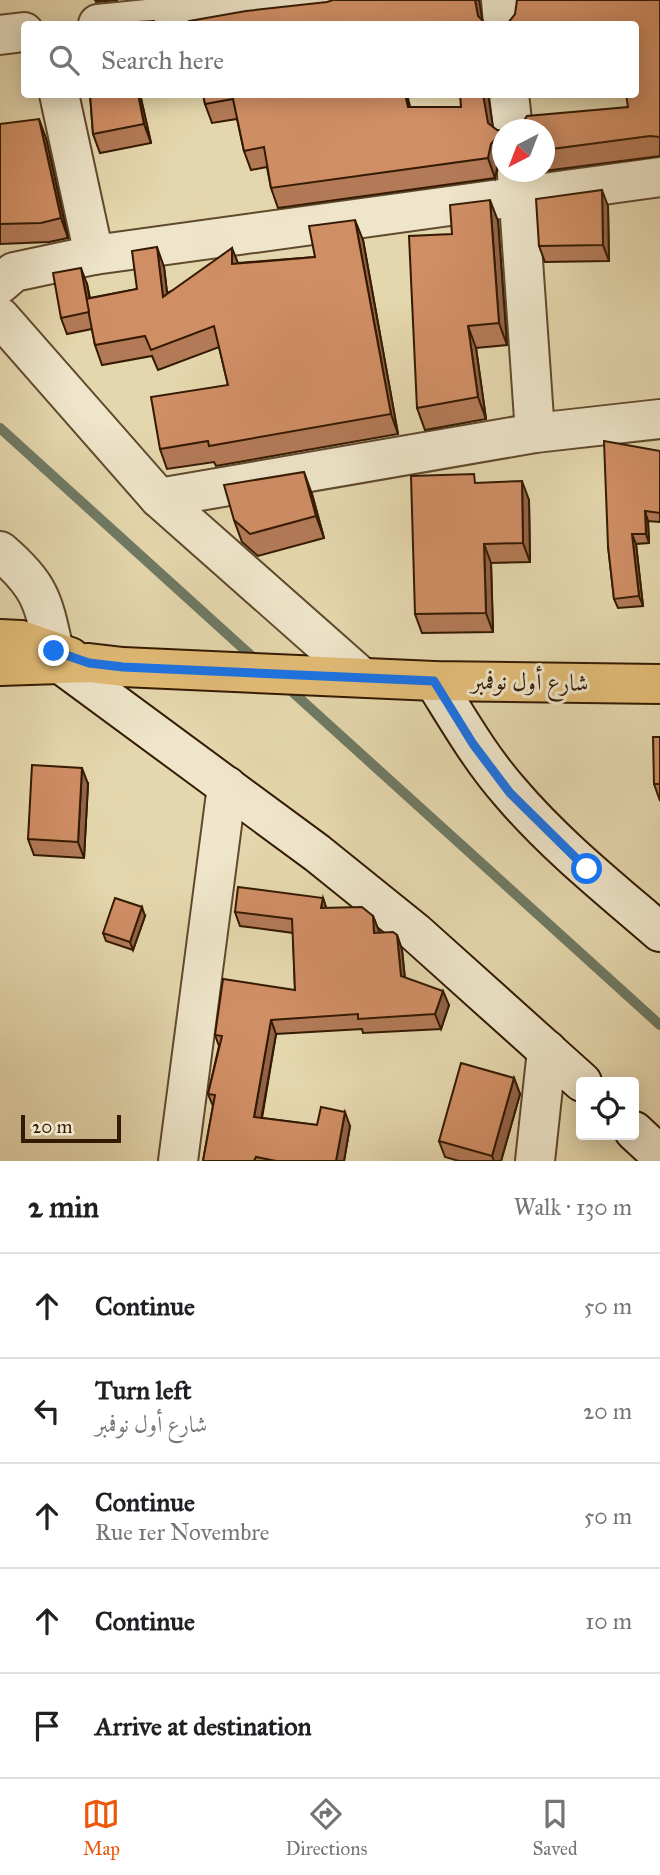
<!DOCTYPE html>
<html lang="en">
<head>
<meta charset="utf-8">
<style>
	:root { --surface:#fff; --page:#f6f6f6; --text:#202124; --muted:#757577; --line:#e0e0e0; --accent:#ea580c }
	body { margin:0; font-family:"IM FELL Great Primer",Amiri,serif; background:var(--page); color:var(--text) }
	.controls { position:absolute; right:21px; bottom:21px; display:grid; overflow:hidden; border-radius:7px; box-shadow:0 4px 18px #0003 }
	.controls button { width:63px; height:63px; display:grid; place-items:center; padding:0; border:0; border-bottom:2px solid var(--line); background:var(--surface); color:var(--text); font:35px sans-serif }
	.compass { position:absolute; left:492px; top:119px; width:63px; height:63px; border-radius:50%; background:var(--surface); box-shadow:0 4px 18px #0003; rotate:222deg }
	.scale { position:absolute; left:21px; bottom:18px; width:100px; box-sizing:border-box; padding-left:7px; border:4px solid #341a02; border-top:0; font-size:19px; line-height:24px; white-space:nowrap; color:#341a02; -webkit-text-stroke:5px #eee5ca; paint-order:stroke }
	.stop { position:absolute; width:21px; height:21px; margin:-16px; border:5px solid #1a73e8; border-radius:50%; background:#fff }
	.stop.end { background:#1a73e8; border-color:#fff; box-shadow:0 2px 7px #0008 }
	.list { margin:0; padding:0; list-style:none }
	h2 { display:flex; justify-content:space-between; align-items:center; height:91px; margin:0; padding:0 28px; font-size:30px }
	h2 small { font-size:23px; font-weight:400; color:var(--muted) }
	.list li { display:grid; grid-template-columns:46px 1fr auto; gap:21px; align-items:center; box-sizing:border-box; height:105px; padding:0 28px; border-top:2px solid var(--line) }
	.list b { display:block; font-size:26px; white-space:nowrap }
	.list p { margin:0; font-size:23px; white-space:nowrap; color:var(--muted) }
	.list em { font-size:23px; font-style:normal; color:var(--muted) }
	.icon { flex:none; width:38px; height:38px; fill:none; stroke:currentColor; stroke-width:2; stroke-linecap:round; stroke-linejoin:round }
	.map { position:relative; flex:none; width:660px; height:1161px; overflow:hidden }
	.search { position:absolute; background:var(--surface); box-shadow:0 4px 18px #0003; left:21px; right:21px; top:21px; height:77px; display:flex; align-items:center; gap:18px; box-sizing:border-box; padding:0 24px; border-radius:7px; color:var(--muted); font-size:26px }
	.sheet { height:616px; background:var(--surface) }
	nav { display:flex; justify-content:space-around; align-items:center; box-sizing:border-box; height:98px; border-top:2px solid var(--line); background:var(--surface); font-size:19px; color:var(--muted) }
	nav a { display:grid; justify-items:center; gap:4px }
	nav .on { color:var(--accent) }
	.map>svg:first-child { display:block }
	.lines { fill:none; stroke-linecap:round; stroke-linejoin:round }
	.stream { stroke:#6f7a64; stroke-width:10 }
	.street-casing { stroke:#60492d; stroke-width:42 }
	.secondary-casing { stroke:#341a02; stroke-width:42 }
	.primary-casing { stroke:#341a02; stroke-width:42 }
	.street { stroke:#eee5ca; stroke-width:38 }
	.secondary { stroke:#eee5ca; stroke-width:38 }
	.primary { stroke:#e2bc76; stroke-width:38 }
	.wall { fill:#b37a57; stroke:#341a02; stroke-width:2 }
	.shaded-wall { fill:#926347; stroke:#341a02; stroke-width:2 }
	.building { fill:#d08e65; stroke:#341a02; stroke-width:2 }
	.route { stroke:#1a73e8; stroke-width:9 }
	.labels { text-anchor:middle; stroke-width:6; stroke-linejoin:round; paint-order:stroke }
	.street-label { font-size:24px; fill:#341a02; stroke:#eee5ca }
</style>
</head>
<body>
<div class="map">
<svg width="660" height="1161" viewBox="0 0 660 1161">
	<rect width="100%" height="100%" fill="#e5d7ad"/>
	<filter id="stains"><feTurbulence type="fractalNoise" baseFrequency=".00286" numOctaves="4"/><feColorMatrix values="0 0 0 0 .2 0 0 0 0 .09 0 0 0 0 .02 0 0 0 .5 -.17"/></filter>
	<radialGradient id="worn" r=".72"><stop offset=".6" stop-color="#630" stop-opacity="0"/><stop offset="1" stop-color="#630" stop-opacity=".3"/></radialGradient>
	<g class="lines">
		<g class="stream">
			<path d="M0 428 257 661"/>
			<path d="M287 687 660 1025"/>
		</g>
		<defs>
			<g id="street">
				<path d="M501 0 503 24"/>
				<path d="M98 24 332 0"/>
				<path d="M0 35 24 32"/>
				<path d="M59 94 94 255"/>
				<path d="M509 94 513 130"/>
				<path d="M517 174 535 433"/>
				<path d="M0 284 14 272 94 255 660 177"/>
				<path d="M0 317 159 498 359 675"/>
				<path d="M159 498 535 433 660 419"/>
				<path d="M0 551C41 586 43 601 54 651"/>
				<path d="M178 1161 227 786"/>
				<path d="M535 1161 547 1050"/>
			</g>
			<g id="secondary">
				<path d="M54 651 62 665 317 853 415 932 582 1082"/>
				<path d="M434 681C458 719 480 758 510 792 554 844 609 888 660 932"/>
				<path d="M634 1131 660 1155"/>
			</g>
			<g id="primary">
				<path d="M0 639 21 640 70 657"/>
				<path d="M0 666 89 663 123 667 434 681 660 684"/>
			</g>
		</defs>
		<use href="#street" class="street-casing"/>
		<use href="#secondary" class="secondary-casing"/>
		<use href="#primary" class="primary-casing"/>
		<use href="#street" class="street"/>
		<use href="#secondary" class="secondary"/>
		<use href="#primary" class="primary"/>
	</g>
	<g class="wall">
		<path d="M95 0H118L96 2Z"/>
		<path d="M660 0V156L544 171V130L628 107Z"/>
		<path d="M90 94H140L151 143 100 153 93 134Z"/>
		<path d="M203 94 410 107H461L487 96 492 127 497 130 502 131V158L498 164 495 178 278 208 271 188 267 167 251 170 244 151 237 119 212 123 205 104Z"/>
		<path d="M0 124 46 138 68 238 49 242 0 244Z"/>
		<path d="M608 206 609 261 545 262 539 246Z"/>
		<path d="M498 221 507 345 476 348 486 419 425 430 417 408 452 234Z"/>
		<path d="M363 240 398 434 216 466 214 462 167 469 160 449 228 385 219 347 158 370 152 356 102 365 95 345 92 329 67 334 61 318 87 284 90 298 137 289 164 267 167 293 238 263 315 257Z"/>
		<path d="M660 451V522L648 521 649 543 636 544 643 606 618 608 614 599 608 546Z"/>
		<path d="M477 483 529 500 530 562 491 563 493 632 422 633 415 614Z"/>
		<path d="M312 494 324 538 258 556 242 542 234 520Z"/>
		<path d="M660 737V801L654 784Z"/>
		<path d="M88 784 84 858 34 855 28 839Z"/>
		<path d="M323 898 326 908 373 916 379 932 397 935 402 950 405 978 449 1005 441 1029 363 1033 362 1029 276 1034 262 1118 317 1125 350 1126 344 1161H203L213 1106 208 1094 219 1046 215 1035 295 990 293 933 240 926 235 912Z"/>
		<path d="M145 916 133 950 106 941 103 933Z"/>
		<path d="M514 1078 520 1094 501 1161H459L445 1157 439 1141Z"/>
	</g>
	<g class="shaded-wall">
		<path d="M475 0H479L483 24 478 16Z"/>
		<path d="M138 94H140L151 143 144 124Z"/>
		<path d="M405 94H407L415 127 408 107Z"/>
		<path d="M483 94H488L495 140 497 137 502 151V158L498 164 495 178 488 158Z"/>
		<path d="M39 119 46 138 68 238 61 218Z"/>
		<path d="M602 190 608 206 609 261 603 245Z"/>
		<path d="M490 200 498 221 507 345 499 323Z"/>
		<path d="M355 220 363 240 398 434 391 414Z"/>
		<path d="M157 247 164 267 170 317 163 297Z"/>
		<path d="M232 248 240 268 232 264Z"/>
		<path d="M81 268 87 284 95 328 89 312Z"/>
		<path d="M468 326 476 348 486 419 478 397Z"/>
		<path d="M304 472 312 494 324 538 316 516Z"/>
		<path d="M522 481 529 500 530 562 523 543Z"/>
		<path d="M645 511 648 521 649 543 646 534Z"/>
		<path d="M632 534 636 544 643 606 639 596Z"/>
		<path d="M484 544 491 563 493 632 486 613Z"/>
		<path d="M82 768 88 784 84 858 78 842Z"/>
		<path d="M323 898 328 913 321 908Z"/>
		<path d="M142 907 145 916 133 950 130 942Z"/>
		<path d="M373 916 379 931V947L374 933Z"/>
		<path d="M397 935 402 950 406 991 401 976Z"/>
		<path d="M443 991 449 1005 441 1029 435 1014Z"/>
		<path d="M271 1020 276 1034 259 1132 254 1117Z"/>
		<path d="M514 1078 520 1094 501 1161H494L492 1156Z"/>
		<path d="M345 1112 350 1126 344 1161H336Z"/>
	</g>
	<g class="building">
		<path d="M333 0H475L478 16 486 24H489H190L189 21 246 11 327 2Z"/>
		<path d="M517 0H660V137L650 136 544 150V130H515L519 128 527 116 628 107 626 94H635V24H503L508 23 515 14Z"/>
		<path d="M154 21 155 24H99Z"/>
		<path d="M90 94H138L144 124 93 134Z"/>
		<path d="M203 94H405L408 107H461L460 94H483L488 123 497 130 502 131V135L497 137 491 144 488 158 271 188 264 147 244 151 233 99 205 104Z"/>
		<path d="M39 119 61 218 41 223 0 224V124Z"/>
		<path d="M602 190 603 245 539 246 536 199Z"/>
		<path d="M490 200 499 323 468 326 478 397 417 408 409 236 452 234 450 205Z"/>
		<path d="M355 220 391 414 209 446 208 441 160 449 151 397 228 385 214 326 151 350 145 336 95 345 86 299 137 289 132 251 157 247 163 297 232 248V264L315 257 309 226Z"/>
		<path d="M81 268 89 312 61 318 53 273Z"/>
		<path d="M604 441 660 451V513L645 511 646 534H632L639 596 614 599 608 546Z"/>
		<path d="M304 472 316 516 250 534 234 520 224 485Z"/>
		<path d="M474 474 475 483 522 481 523 543 484 544 486 613 415 614 411 476Z"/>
		<path d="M653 737H660V784H654Z"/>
		<path d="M32 765 82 768 78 842 28 839Z"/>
		<path d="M238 887 323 898 321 908 362 907 373 916 374 933 393 932 397 935 401 976 443 991 435 1014 358 1019V1014L271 1020 254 1117 317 1125 321 1107 345 1112 336 1161H276L256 1157 254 1161H203L215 1095 208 1094 222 1036 215 1035 223 979 295 990 292 919 235 912Z"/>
		<path d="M115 898 142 907 130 942 103 933Z"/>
		<path d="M461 1063 514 1078 492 1156 439 1141Z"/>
	</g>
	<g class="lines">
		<path class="route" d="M54 651 89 663 123 667 434 681 473 744 510 793 587 869"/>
	</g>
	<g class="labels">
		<g class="street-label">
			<text transform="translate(530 682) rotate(1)" y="8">شارع أول نوفمبر</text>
		</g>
	</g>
	<rect width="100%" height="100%" filter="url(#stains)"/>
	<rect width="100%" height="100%" fill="url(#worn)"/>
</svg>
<div class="controls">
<button><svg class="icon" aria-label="locate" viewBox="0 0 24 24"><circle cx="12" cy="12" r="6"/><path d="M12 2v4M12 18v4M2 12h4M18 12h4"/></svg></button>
</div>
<svg class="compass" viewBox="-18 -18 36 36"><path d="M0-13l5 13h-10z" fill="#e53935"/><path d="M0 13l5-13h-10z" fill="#757577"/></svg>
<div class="scale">20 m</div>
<div class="stop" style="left:587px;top:869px"></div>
<div class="stop end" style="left:54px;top:651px"></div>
<div class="search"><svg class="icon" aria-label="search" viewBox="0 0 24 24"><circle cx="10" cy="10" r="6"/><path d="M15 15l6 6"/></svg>Search here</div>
</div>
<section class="sheet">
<h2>2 min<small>Walk · 130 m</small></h2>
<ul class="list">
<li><svg class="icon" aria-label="ahead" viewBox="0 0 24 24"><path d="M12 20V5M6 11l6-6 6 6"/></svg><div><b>Continue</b></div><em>50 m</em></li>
<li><svg class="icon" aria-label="left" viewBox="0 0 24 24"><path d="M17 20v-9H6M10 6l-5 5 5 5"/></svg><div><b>Turn left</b><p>شارع أول نوفمبر</p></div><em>20 m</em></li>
<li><svg class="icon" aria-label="ahead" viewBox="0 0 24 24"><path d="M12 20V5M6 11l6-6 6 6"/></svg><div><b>Continue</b><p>Rue 1er Novembre</p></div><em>50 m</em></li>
<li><svg class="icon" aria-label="ahead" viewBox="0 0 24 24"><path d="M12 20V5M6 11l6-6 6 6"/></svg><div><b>Continue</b></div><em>10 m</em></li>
<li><svg class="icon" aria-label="arrive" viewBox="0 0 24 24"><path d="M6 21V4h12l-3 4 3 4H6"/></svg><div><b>Arrive at destination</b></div></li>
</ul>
</section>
<nav>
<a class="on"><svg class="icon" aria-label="map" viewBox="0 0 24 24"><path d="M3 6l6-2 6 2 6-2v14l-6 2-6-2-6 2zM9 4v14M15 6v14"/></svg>Map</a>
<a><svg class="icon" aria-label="directions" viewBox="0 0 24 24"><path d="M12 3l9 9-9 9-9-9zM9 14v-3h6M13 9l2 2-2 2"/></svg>Directions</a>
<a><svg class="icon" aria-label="saved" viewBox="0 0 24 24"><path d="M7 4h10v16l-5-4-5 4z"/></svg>Saved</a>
</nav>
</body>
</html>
